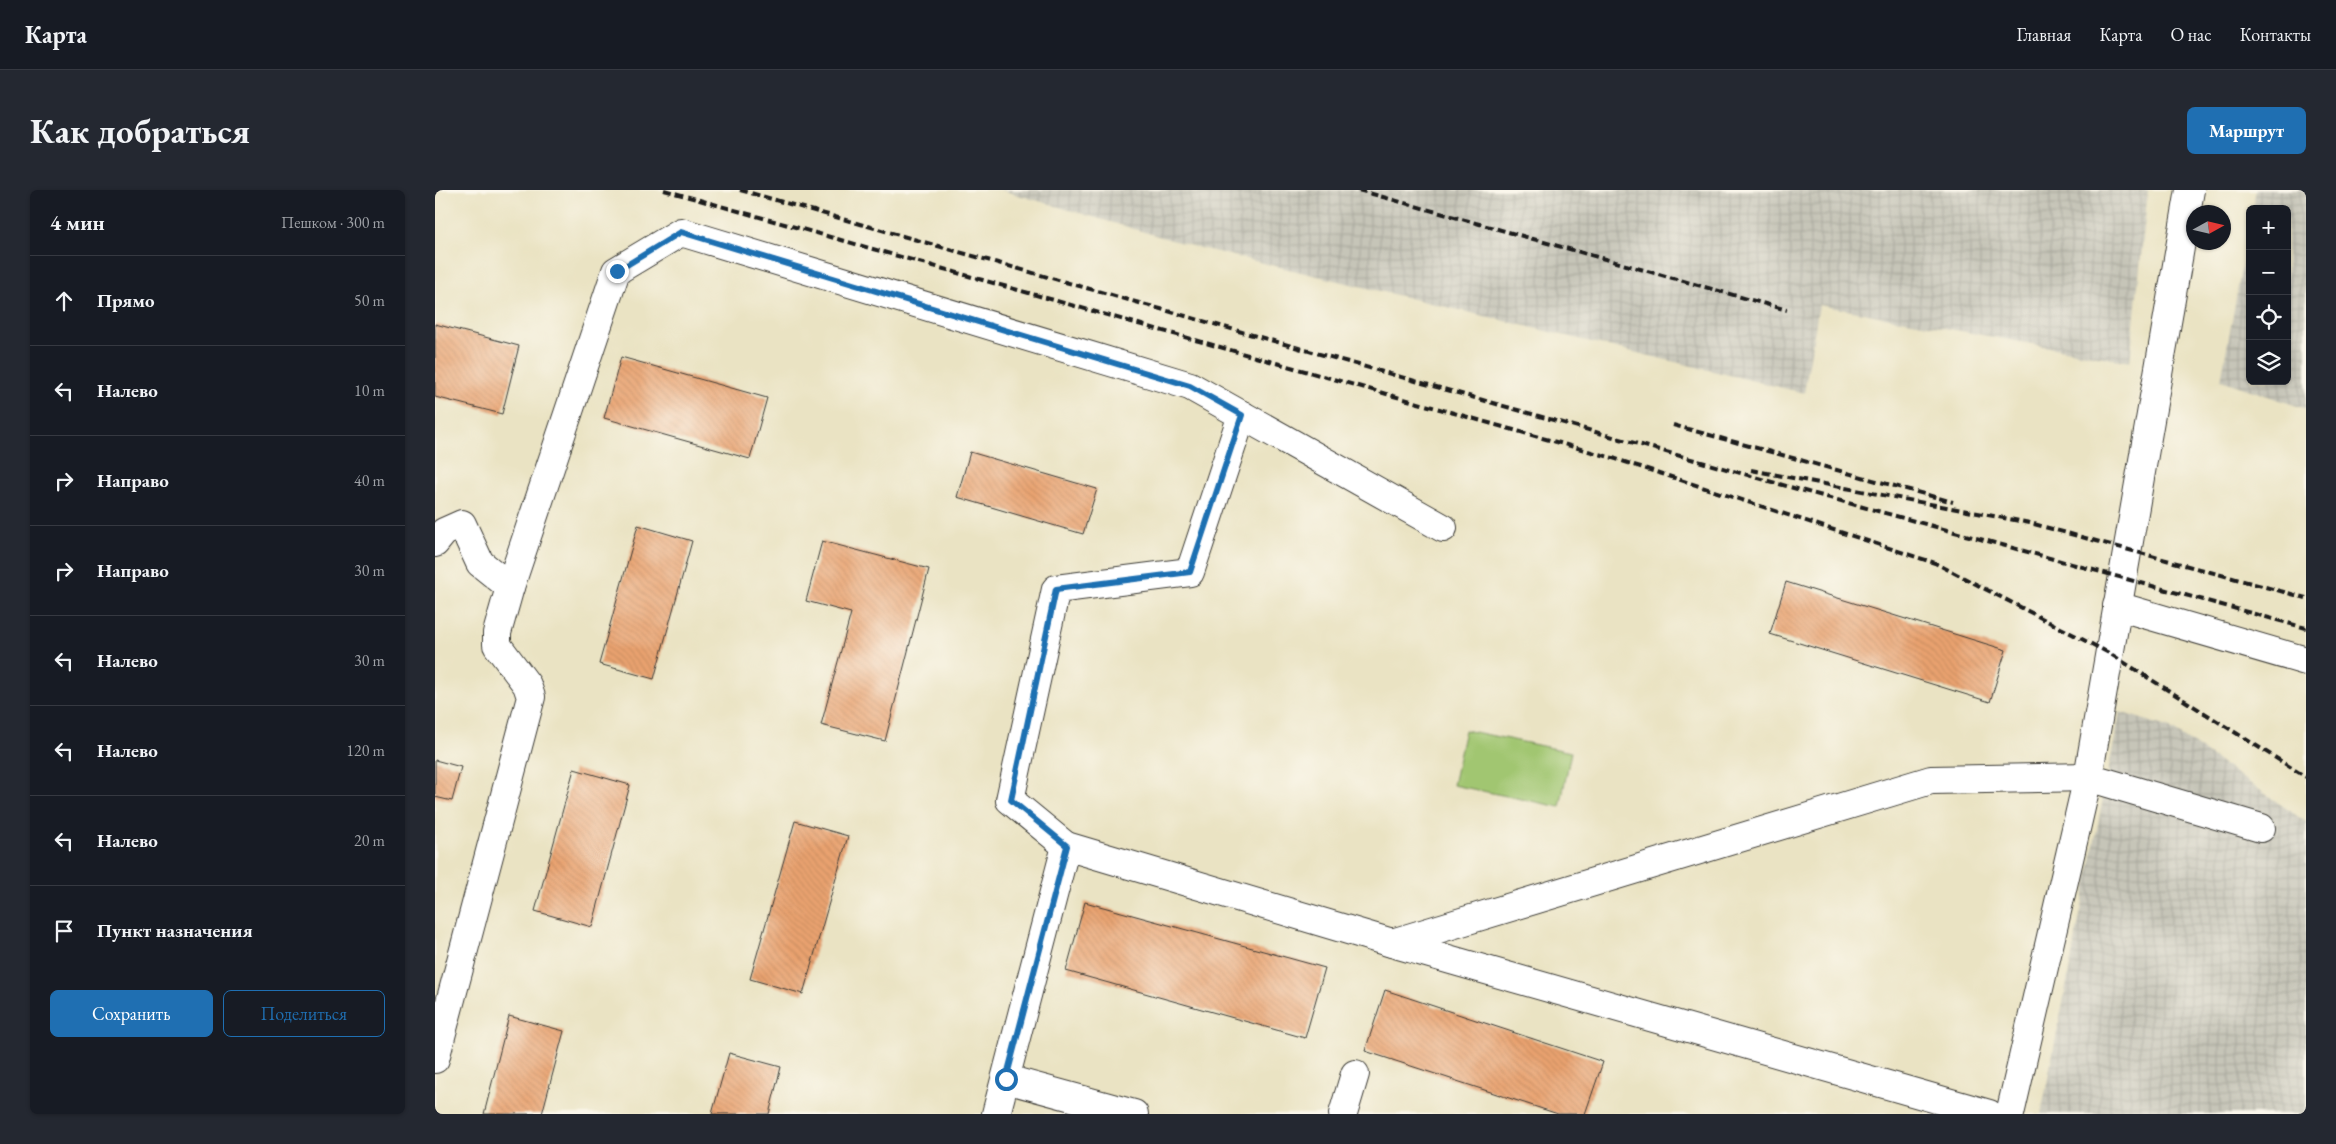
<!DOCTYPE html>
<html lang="ru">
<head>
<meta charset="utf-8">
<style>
	:root { --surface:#171b24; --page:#242831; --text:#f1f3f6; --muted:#9ea1a6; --line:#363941; --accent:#1f6fb2 }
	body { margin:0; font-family:"EB Garamond",serif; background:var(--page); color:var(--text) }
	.controls { position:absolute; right:15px; top:15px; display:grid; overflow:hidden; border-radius:8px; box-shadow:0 1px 4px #0004 }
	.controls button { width:45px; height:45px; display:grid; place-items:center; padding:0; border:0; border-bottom:1px solid var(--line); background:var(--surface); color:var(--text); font:25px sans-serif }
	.compass { position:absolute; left:1751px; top:15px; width:45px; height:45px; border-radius:50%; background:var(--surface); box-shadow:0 1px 4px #0004; rotate:82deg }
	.stop { position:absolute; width:15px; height:15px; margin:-11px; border:4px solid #1f6fb2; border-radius:50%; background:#fff }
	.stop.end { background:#1f6fb2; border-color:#fff; box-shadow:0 1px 5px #0008 }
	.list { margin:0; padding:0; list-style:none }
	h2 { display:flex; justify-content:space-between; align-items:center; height:65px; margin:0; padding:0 20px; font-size:21px }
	h2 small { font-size:16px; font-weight:400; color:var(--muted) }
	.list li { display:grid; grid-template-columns:32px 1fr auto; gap:15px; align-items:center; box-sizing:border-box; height:90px; padding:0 20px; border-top:1px solid var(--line) }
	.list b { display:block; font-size:19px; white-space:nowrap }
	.list em { font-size:16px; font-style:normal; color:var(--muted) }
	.actions { display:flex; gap:10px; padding:15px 20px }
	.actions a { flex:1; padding:11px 0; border:1px solid var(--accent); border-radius:8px; text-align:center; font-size:18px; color:var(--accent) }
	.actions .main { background:var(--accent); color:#fff }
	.icon { flex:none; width:28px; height:28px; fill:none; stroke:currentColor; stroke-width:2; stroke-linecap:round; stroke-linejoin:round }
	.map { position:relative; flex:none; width:1871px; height:924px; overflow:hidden; border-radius:8px }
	header { display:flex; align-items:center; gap:30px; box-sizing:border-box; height:70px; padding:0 25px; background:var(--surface); border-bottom:1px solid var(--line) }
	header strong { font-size:24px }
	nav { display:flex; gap:28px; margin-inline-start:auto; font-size:18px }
	.intro { display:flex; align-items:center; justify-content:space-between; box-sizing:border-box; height:120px; padding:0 30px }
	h1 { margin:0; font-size:35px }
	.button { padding:12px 22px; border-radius:8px; background:var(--accent); color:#fff; font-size:18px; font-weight:700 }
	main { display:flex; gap:30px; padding:0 30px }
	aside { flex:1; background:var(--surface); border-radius:8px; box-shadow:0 1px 4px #0004 }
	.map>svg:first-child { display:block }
	.industrial { fill:url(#industrial-grid) }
	.green { fill:#a1c671; stroke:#5e7146 }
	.building { fill:url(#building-back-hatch) }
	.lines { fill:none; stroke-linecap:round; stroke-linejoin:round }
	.minor-casing { stroke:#3b3a35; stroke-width:30 }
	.minor { stroke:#fff; stroke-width:28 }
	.rail { stroke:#1c1c1c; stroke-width:4; stroke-dasharray:8 4; stroke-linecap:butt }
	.route { stroke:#1f6fb2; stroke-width:6 }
</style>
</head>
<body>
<header>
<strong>Карта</strong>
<nav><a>Главная</a><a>Карта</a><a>О нас</a><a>Контакты</a></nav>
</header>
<div class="intro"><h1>Как добраться</h1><a class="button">Маршрут</a></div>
<main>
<aside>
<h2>4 мин<small>Пешком · 300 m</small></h2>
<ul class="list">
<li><svg class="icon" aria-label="ahead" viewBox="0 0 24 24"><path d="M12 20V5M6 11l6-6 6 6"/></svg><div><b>Прямо</b></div><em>50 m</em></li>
<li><svg class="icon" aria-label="left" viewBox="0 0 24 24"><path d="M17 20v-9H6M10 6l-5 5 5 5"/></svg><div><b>Налево</b></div><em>10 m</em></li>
<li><svg class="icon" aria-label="right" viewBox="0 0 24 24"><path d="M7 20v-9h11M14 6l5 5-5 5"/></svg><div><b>Направо</b></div><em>40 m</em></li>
<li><svg class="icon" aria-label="right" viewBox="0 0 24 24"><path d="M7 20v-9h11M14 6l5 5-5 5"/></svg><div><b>Направо</b></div><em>30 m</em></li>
<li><svg class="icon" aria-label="left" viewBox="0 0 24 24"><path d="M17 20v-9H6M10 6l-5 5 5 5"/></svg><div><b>Налево</b></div><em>30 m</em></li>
<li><svg class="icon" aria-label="left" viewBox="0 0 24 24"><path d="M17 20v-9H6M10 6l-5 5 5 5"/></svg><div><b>Налево</b></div><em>120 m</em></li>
<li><svg class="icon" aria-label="left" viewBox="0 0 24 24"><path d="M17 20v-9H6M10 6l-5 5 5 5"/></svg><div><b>Налево</b></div><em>20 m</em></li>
<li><svg class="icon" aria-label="arrive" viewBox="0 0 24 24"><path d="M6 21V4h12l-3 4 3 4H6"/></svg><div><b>Пункт назначения</b></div></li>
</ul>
<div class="actions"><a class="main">Сохранить</a><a>Поделиться</a></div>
</aside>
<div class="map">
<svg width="1871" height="924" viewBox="0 0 1871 924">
	<defs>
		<pattern id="industrial-grid" width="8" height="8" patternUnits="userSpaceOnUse" patternTransform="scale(1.25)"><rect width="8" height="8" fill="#c6c5b8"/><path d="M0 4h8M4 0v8" fill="none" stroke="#aaa99e"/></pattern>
		<pattern id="building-back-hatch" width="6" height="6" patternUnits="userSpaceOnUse" patternTransform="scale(1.25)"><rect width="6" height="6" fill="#e9a26f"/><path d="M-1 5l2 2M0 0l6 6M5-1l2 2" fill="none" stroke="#c78b60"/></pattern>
	</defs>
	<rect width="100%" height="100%" fill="#fbf7ec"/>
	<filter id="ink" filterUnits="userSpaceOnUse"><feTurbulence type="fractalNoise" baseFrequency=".02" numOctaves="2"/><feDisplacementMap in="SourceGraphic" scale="10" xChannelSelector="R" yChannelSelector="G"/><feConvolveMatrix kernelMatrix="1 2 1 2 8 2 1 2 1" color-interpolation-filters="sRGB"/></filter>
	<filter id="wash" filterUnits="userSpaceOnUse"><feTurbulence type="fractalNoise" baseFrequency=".0096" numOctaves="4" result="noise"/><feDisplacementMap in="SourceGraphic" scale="20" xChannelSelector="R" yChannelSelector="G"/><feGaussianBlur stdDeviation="1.12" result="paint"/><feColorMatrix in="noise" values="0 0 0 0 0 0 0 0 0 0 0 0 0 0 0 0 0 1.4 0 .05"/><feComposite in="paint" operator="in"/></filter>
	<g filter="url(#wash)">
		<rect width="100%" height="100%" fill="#eae3c3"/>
		<g class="industrial">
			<path d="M566 0H1713L1695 172 1384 115 1369 203 757 56Z"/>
			<path d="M1821 0H1871V219L1786 190 1815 32V191H1852V19H1817Z"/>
			<path d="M1685 522 1735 538 1871 632V924H1606Z"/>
		</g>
		<path class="green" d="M1030 540 1136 562 1125 617 1018 595Z"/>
		<g id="blocks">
			<g class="building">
				<path d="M0 134 84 156 67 224 0 207Z"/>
				<path d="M186 167 332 208 315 269 169 228Z"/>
				<path d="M535 262 662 299 648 344 522 307Z"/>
				<path d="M203 335 257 351 219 489 164 474Z"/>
				<path d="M387 351 494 379 450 551 386 535 416 423 371 411Z"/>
				<path d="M1351 392 1571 460 1555 512 1335 444Z"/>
				<path d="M0 570 26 577 17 611 0 607Z"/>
				<path d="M139 579 195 595 157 737 100 721Z"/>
				<path d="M360 631 413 646 368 804 315 789Z"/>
				<path d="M650 712 890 778 870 848 631 781Z"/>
				<path d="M950 800 1168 872 1150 924H1123L930 861Z"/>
				<path d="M74 826 129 841 107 924H49Z"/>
				<path d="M294 863 346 877 334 924H277Z"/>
			</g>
		</g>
	</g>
	<g filter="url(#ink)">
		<use href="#blocks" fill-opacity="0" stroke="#3b3a35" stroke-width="1"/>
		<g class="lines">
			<defs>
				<g id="minor">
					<path d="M0 353 9 342 27 334 45 373 75 397"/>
					<path d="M1682 416 1871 471"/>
					<path d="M631 656 575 610 621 399 755 382 807 225"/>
					<path d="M957 753 1496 590 1653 587 1826 638"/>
					<path d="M0 869 96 507 92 495 62 455V443L75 397 181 81 246 42 755 196 1008 338"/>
					<path d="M571 889 699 924"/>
					<path d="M561 924 631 656 957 753 1554 924"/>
					<path d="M908 924 920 884"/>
					<path d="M1575 924 1653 587 1755 0"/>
				</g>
			</defs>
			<use href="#minor" class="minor-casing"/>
			<use href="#minor" class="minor"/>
			<g class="rail">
				<path d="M229 0 1178 268 1500 373 1674 463 1871 587"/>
				<path d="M305 0 1362 299 1871 438"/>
				<path d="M923 0 1352 120"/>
				<path d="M1238 235 1518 312"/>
				<path d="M1316 280 1595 333 1871 408"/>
			</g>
		</g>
	</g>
	<g class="lines" filter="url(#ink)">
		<path class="route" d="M182 81 246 42 755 196 807 225 755 382 621 399 576 610 632 656 571 889"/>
	</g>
</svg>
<div class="controls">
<button>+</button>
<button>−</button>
<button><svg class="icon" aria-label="locate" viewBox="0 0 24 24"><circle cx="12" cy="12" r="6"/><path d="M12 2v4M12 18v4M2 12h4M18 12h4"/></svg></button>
<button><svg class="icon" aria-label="layers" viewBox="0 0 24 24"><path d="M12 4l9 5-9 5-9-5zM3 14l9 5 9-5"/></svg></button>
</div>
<svg class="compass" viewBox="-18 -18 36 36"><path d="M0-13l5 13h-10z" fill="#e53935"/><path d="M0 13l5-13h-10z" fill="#9ea1a6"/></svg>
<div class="stop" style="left:571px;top:889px"></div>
<div class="stop end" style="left:182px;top:81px"></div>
</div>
</main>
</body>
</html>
